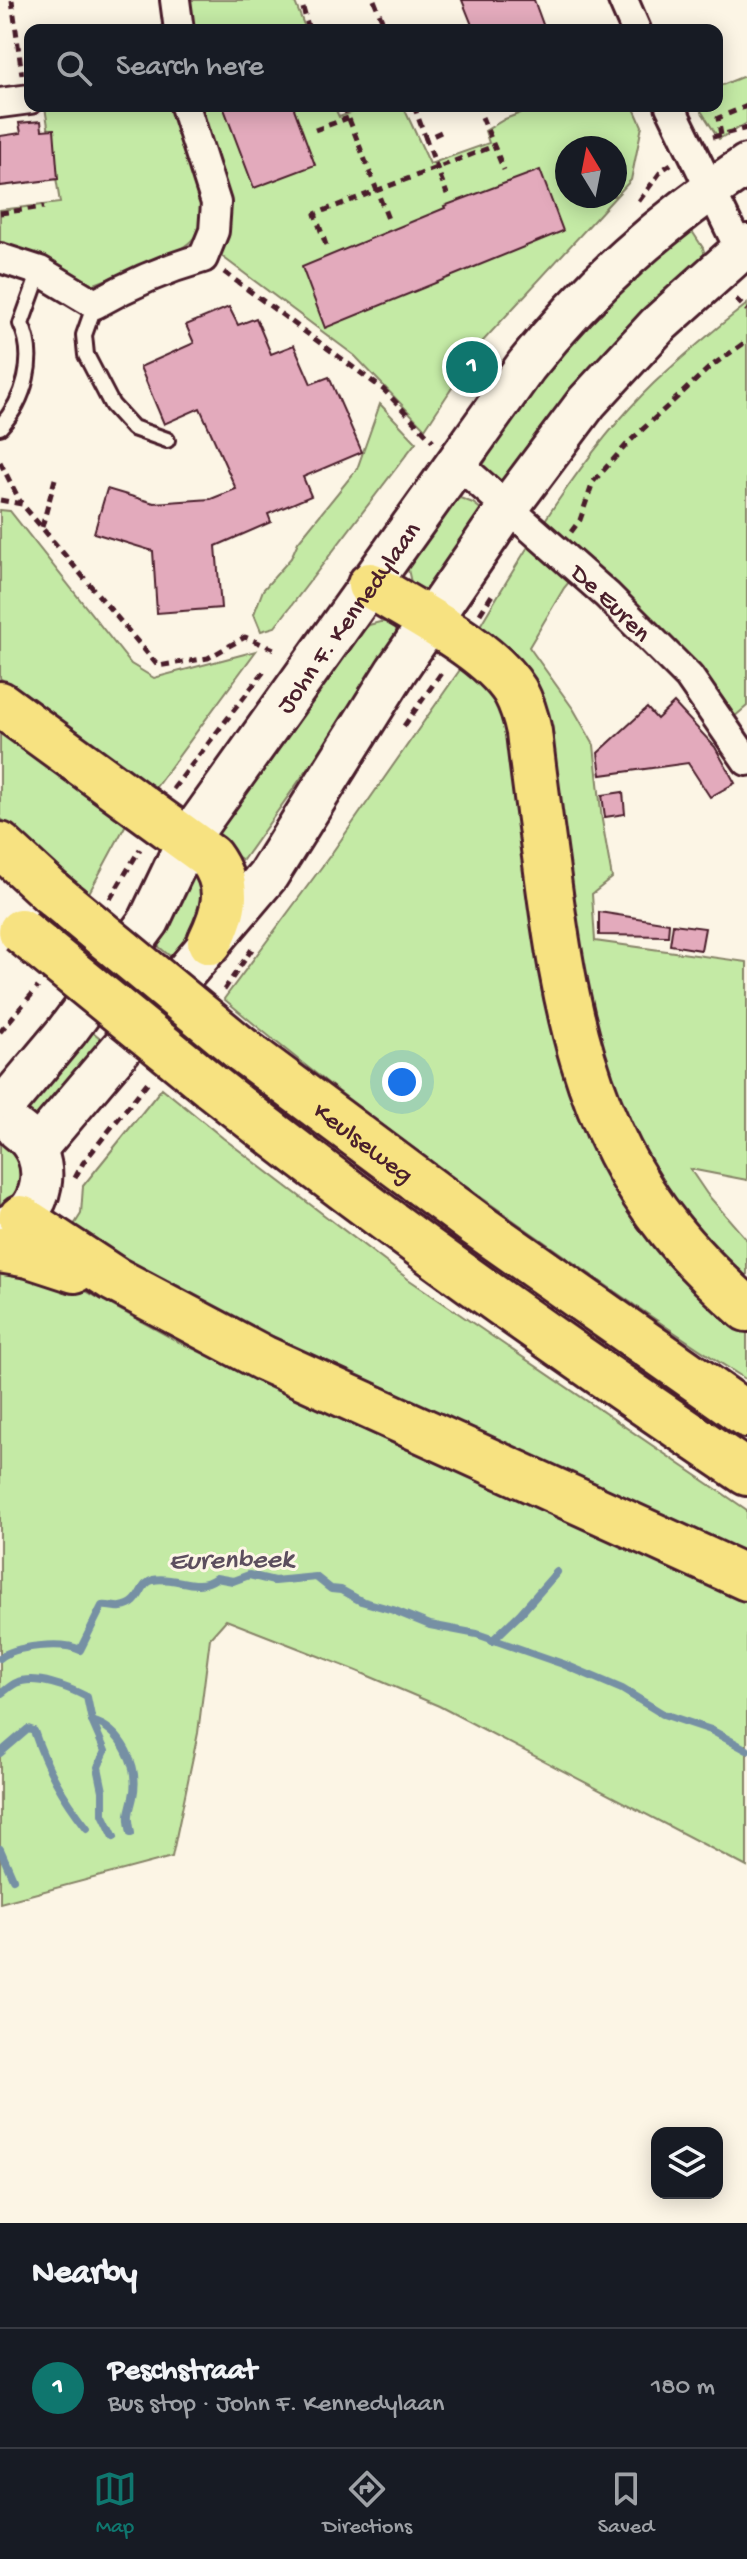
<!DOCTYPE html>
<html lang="en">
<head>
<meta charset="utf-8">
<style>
	:root { --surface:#171b24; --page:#242831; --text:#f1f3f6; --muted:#9ea1a6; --line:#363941; --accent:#0f766e }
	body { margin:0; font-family:"Gochi Hand",sans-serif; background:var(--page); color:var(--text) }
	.controls { position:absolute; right:24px; bottom:24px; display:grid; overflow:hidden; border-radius:16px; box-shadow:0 4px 20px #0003 }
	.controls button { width:72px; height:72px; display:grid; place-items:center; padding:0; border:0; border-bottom:2px solid var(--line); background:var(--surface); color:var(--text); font:40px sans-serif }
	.compass { position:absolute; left:555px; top:136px; width:72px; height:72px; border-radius:50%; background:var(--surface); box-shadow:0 4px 20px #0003; rotate:350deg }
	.you { position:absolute; left:402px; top:1082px; width:28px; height:28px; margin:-20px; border:6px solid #fff; border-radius:50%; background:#1a73e8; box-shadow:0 0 0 12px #1a73e833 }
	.badge { display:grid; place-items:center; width:52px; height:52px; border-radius:50%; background:var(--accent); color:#fff; font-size:26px; font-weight:700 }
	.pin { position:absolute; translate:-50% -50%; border:4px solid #fff; box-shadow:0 2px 8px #0006 }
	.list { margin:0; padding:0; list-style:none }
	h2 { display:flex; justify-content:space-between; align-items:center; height:104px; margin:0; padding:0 32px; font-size:34px }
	h2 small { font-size:26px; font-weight:400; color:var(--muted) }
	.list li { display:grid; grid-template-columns:52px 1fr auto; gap:24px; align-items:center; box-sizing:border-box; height:120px; padding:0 32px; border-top:2px solid var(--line) }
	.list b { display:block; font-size:30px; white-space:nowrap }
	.list p { margin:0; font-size:26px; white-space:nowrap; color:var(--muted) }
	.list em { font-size:26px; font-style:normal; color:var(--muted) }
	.icon { flex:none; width:44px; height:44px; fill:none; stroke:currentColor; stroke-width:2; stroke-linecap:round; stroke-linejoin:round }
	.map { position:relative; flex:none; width:747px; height:2223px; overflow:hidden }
	.search { position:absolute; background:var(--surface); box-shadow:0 4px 20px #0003; left:24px; right:24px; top:24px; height:88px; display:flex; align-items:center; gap:20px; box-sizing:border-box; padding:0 28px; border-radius:16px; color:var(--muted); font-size:30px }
	.sheet { height:224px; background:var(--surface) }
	nav { display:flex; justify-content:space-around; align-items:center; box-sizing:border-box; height:112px; border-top:2px solid var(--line); background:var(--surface); font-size:22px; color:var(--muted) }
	nav a { display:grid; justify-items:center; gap:4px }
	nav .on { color:var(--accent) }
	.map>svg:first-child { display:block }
	.green { fill:#c4eaa5; stroke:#878468; stroke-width:2; fill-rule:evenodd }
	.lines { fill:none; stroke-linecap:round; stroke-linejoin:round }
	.stream { stroke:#7690a4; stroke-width:8 }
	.building { fill:#e3aabc; stroke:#4a1f2b; stroke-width:2 }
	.lane-casing { stroke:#4a1f2b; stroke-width:20 }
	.street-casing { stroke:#4a1f2b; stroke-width:34 }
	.secondary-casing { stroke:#4a1f2b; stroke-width:46 }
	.highway-casing { stroke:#4a1f2b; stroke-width:50 }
	.path { stroke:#4a1f2b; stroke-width:5; stroke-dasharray:8 6; stroke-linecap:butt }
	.lane { stroke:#fcf5e5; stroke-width:14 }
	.street { stroke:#fcf5e5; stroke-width:28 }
	.secondary { stroke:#fcf5e5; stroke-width:40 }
	.highway { stroke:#f7e281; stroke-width:44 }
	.highway-bridge-casing { stroke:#4a1f2b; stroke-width:50; stroke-linecap:butt }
	.highway-bridge { stroke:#f7e281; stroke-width:44 }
	.labels { text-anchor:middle; stroke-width:6; stroke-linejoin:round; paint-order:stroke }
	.street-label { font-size:26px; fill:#4a1f2b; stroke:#fcf5e5 }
	.water-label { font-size:28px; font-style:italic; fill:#5c4e5e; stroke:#fcf5e5 }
</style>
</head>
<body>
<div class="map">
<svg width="747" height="2223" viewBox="0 0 747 2223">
	<rect width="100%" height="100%" fill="#fcf5e5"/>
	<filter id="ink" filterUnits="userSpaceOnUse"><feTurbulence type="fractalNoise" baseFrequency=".0125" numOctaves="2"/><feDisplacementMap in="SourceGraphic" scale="16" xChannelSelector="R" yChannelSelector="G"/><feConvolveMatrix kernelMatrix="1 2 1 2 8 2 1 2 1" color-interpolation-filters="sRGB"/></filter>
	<g filter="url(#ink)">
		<g class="green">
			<path d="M182 0H294L306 30H188Z"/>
			<path d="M747 75V123L719 139 698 106H717V87Z"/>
			<path d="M49 106H172L202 205C202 218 201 231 191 241 173 259 113 276 87 287L0 247V210L60 203 45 107Z"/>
			<path d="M192 106H334L339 117 371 106H403L430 164 489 143 485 131 505 119 539 106H633L642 126 631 180 482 342 425 429 355 356 216 252ZM567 148H615V196H567Z"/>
			<path d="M690 228 703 248 708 267 511 476 498 483 480 470C495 446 509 420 526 396 572 333 628 276 690 228Z"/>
			<path d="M747 304V706L733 718 583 565 564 588 529 647 574 710 594 745 602 820 612 878 592 894 595 941 747 962V1180L690 1169 707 1194 747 1240V1294L645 1163 601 1072 539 737 474 636C524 551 583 452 654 383 684 355 715 329 747 304Z"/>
			<path d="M380 404 416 442 275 627 261 631 254 614 263 590 291 558 298 542 357 469Z"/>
			<path d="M460 498 473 503 482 510 480 519 434 590 421 593 412 587 407 565C421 547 443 507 460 498Z"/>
			<path d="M0 510 10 511 131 664 154 678 256 651 156 787 122 770 0 678Z"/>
			<path d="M380 622H390L396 628V639L391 651 243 860 207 836 360 633 369 625Z"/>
			<path d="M464 664 502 706 514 739 561 1054 747 1327V1380C676 1335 608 1287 540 1239 431 1163 325 1084 224 999L329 857Z"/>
			<path d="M0 724 131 815 89 893 0 818Z"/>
			<path d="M188 857 212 907 176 961 147 937Z"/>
			<path d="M83 1024 110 1046 35 1133 9 1114Z"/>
			<path d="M162 1088 223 1138 408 1279 747 1510V1569L472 1449 69 1233 81 1214 83 1186Z"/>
			<path d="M0 1136 23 1157 24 1189 0 1213Z"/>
			<path d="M24 1269 66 1280 177 1341 392 1443 521 1497 747 1601V1867L439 1706 357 1671 226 1620 210 1638 198 1733 172 1857 0 1903V1275Z"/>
		</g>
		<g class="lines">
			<g class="stream">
				<path d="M492 1641 520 1614 557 1572"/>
				<path d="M0 1658C14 1646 63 1641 80 1650L102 1606C109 1605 115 1608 121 1607 143 1604 138 1584 153 1580 176 1575 195 1593 216 1578L233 1581 249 1575 274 1581 316 1577 331 1589 341 1590 361 1601 393 1610 430 1625 477 1634 563 1664 622 1689 663 1714 711 1730 747 1750"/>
				<path d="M0 1694C5 1691 11 1685 16 1683 35 1674 70 1688 87 1697L92 1721 105 1751 98 1767 103 1791V1814L114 1837"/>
				<path d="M92 1721C121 1729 140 1766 133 1797 129 1815 127 1813 131 1833"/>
				<path d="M0 1753 28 1729 34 1731C47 1769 62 1796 87 1828"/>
				<path d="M0 1849 13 1879"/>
			</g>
		</g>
		<g class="building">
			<path d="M462 0H534L545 30H474Z"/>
			<path d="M223 106H293L315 165 254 188Z"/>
			<path d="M41 121 42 130 54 129 58 179 0 186V136L21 133 19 123Z"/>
			<path d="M540 170 563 231 325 328 302 267 445 208 444 206Z"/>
			<path d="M229 307 238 325 256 318 271 354 294 345 311 384 329 377 362 452 303 477 311 496 268 514 271 522 216 546 221 608 157 613 153 551 94 533 107 489 154 503 211 499 236 489 200 408 164 424 140 367 194 343 186 325Z"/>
			<path d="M674 703 715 747 735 783 710 797 688 763 601 775 598 753 647 708 657 719Z"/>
			<path d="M623 792 625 814 605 817 602 795Z"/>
			<path d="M599 912 669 923 668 936 599 935Z"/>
			<path d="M673 924 705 928 701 950 670 945Z"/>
		</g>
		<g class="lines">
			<defs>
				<g id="lane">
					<path d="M95 304 84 335 86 355 112 405 133 428 167 440"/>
					<path d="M0 427C25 400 37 357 21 324L40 271"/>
				</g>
				<g id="street">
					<path d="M175 0 179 30"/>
					<path d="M623 0 636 30"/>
					<path d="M0 103 30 99"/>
					<path d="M670 106 740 250"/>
					<path d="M0 258 40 271 95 304C130 284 164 269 203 258L214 231 216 203 185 106"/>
					<path id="s1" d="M457 463 607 595 689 677 747 761"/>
				</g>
				<g id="secondary">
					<path id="s2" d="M0 1111 67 1031 149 921 188 839 526 366C590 285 661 222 747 165"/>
					<path d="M36 1149 268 875 396 671 507 509 587 402 658 325 747 245"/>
					<path d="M0 1228C46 1218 56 1156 18 1130"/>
				</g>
				<g id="highway">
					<path d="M370 585C413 612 489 649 515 691 522 704 526 717 529 732 534 778 541 825 547 871 564 1002 585 1124 670 1230 693 1259 720 1285 747 1309"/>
					<path d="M0 704 210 857C232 887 225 911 210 942"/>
					<path d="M0 845 52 893"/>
					<path id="s3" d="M241 1049 477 1225 747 1415"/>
					<path d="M211 1086C384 1223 564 1350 747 1473"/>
					<path d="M21 1218 114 1279 263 1358 747 1578"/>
					<path d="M0 1250 29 1255 75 1270"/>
				</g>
			</defs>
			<use href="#lane" class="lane-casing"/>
			<use href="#street" class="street-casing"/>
			<use href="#secondary" class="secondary-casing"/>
			<use href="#highway" class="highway-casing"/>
			<g class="path">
				<path d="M12 0 22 75"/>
				<path d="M374 0 386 30"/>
				<path d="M303 8 309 30"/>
				<path d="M344 106 388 219"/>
				<path d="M414 106 426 139"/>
				<path d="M482 117 504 170"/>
				<path d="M315 130 348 118"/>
				<path d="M441 132 426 139 447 194"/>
				<path d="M721 135 718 118 747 106"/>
				<path d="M713 137 747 128"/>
				<path d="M639 201 662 170 671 164"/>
				<path d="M0 213 44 207"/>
				<path d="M326 245 315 214 494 146"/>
				<path d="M224 272 384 390 433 441"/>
				<path d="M736 299 747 310"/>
				<path d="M0 462 21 503"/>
				<path d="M0 500 22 504 158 666 208 658 245 637 279 651"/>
				<path d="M42 527 55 479"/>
				<path d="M571 532 580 520 593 482 629 442 710 367 747 341"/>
				<path d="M480 614 492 595"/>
				<path d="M404 726 444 669"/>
				<path d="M173 789 265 670"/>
				<path d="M110 899 140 849"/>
				<path d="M224 990 252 949"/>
				<path d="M0 1032 38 987"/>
				<path d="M75 1178 83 1163 151 1078"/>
			</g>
			<use href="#lane" class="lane"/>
			<use href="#street" class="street"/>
			<use href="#secondary" class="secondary"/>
			<use href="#highway" class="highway"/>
			<defs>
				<g id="highway-bridge">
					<path d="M52 893 241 1049"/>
					<path d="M21 931 211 1086"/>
				</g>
			</defs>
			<use href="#highway-bridge" class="highway-bridge-casing"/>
			<use href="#highway-bridge" class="highway-bridge"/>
		</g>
	</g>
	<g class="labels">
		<g class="street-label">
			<text dy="9" stroke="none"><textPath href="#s1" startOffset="208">De Euren</textPath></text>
			<text dy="9" stroke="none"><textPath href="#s2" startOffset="606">John F. Kennedylaan</textPath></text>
			<text dy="9" stroke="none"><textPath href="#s3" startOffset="154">Keulseweg</textPath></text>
		</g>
		<g class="water-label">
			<text transform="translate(231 1557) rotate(-1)" y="10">Eurenbeek</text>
		</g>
	</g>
</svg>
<div class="controls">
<button><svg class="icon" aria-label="layers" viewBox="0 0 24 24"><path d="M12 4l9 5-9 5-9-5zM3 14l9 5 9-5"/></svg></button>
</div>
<svg class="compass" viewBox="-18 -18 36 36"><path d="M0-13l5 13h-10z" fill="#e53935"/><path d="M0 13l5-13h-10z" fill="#9ea1a6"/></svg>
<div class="you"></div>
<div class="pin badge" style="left:472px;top:367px">1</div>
<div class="search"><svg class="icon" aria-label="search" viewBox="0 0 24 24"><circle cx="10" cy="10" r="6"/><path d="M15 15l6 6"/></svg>Search here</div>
</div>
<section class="sheet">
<h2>Nearby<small></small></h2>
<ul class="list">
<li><span class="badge">1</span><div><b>Peschstraat</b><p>Bus stop · John F. Kennedylaan</p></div><em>180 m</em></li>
</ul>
</section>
<nav>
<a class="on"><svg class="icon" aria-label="map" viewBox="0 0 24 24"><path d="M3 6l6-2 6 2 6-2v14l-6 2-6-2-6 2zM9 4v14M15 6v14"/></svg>Map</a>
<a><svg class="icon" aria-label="directions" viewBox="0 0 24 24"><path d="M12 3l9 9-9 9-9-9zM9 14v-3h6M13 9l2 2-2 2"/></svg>Directions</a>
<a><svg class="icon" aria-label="saved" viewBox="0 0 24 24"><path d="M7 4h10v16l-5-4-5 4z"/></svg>Saved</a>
</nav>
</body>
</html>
